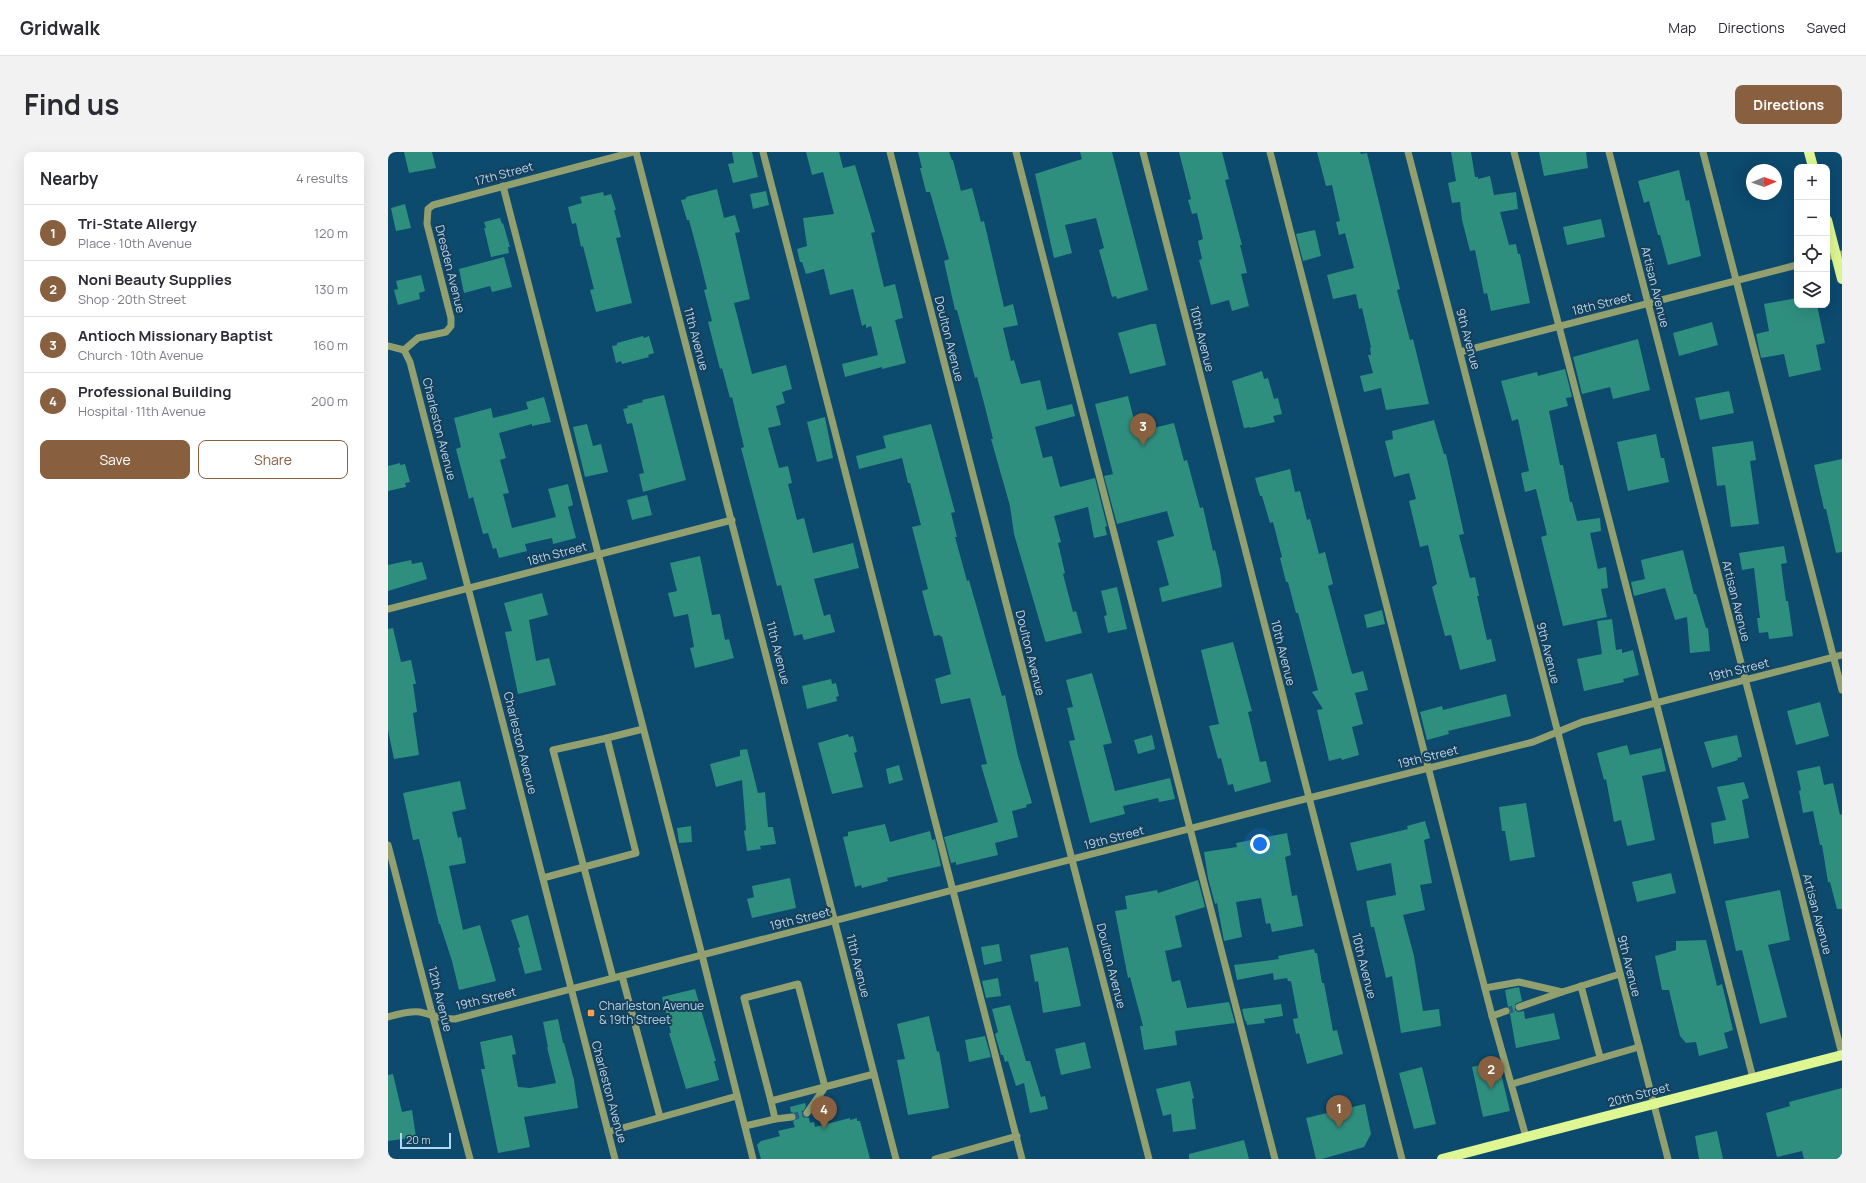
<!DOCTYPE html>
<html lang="en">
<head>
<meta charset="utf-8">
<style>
	:root { --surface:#fff; --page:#f2f2f3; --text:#2b2b33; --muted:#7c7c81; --line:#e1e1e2; --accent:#885f3f }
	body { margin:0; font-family:Manrope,sans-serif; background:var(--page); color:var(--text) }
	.controls { position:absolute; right:12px; top:12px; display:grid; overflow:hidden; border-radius:8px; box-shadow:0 4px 16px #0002 }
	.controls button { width:36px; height:36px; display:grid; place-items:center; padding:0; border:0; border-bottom:1px solid var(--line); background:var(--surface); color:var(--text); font:20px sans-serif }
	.compass { position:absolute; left:1358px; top:12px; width:36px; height:36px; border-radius:50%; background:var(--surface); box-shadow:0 4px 16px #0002; rotate:88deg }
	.scale { position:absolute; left:12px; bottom:10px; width:51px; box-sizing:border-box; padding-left:4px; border:2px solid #b4d7f1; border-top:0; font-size:11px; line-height:14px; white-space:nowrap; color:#b4d7f1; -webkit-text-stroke:3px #173f58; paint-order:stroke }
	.you { position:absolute; left:872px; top:692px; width:14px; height:14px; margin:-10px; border:3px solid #fff; border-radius:50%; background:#1a73e8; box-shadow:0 0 0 6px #1a73e833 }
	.badge { display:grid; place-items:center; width:26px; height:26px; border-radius:50%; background:var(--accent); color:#fff; font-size:13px; font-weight:700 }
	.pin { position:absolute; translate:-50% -33px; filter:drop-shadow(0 1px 2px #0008) }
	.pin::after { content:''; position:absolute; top:21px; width:14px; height:12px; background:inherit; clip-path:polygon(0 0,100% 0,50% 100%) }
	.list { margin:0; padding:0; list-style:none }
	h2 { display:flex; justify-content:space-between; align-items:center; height:52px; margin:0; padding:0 16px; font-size:17px }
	h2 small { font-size:13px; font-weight:400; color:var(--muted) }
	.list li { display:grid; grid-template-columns:26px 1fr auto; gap:12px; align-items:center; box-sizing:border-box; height:56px; padding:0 16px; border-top:1px solid var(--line) }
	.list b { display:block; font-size:15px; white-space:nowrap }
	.list p { margin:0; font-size:13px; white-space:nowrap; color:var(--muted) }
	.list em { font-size:13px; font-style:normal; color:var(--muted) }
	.actions { display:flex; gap:8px; padding:12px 16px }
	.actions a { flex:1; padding:9px 0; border:1px solid var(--accent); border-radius:8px; text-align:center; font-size:14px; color:var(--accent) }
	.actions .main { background:var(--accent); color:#fff }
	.icon { flex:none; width:22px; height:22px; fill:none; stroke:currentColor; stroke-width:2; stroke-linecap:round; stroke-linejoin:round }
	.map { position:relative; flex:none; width:1454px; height:1007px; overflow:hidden; border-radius:8px }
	header { display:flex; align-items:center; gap:24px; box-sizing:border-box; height:56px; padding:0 20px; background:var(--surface); border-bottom:1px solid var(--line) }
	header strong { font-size:19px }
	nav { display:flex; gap:22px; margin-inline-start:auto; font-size:14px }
	.intro { display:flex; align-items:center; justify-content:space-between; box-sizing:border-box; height:96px; padding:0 24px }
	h1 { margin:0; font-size:28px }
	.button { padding:10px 18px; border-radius:8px; background:var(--accent); color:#fff; font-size:14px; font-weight:700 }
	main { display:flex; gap:24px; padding:0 24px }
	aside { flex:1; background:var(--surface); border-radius:8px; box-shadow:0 4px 16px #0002 }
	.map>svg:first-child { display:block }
	.building { fill:#2f8f7f }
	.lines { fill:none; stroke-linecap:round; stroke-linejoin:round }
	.minor-tunnel { stroke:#255f82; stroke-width:7; stroke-dasharray:7 3.5; stroke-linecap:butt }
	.minor { stroke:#929f6f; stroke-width:7 }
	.major { stroke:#def792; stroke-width:10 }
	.poi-dot { fill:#fa9f4e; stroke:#173f58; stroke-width:1.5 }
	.labels { text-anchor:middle; stroke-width:4; stroke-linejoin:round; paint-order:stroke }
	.street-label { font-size:12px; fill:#b4d7f1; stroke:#173f58 }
	.poi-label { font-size:12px; fill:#b4d7f1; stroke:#173f58; text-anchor:start }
</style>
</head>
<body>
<header>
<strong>Gridwalk</strong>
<nav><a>Map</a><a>Directions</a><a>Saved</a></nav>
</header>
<div class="intro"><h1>Find us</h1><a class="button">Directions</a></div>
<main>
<aside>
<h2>Nearby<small>4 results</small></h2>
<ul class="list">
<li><span class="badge">1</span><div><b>Tri-State Allergy</b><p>Place · 10th Avenue</p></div><em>120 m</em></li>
<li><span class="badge">2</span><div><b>Noni Beauty Supplies</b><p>Shop · 20th Street</p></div><em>130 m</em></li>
<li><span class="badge">3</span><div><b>Antioch Missionary Baptist</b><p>Church · 10th Avenue</p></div><em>160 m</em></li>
<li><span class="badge">4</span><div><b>Professional Building</b><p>Hospital · 11th Avenue</p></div><em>200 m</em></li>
</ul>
<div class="actions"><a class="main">Save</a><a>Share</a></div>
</aside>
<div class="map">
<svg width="1454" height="1007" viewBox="0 0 1454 1007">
	<rect width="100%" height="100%" fill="#0c4a6e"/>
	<g class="building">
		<path d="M16 0H44L48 16 21 21Z"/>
		<path d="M344 0H364L370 25 345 31 340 12 346 11Z"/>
		<path d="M418 0H451L455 16 467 13 487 80 483 81 496 135 507 132 511 148 515 166 507 168 518 211 494 217V215L457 225 454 212 490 203 483 174 478 176V172L474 174 465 137 442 143 436 117 418 122 414 110H412L409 97 419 94 415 66 446 62 435 20 424 23Z"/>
		<path d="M530 0H561L564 8H565L573 39 584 36 593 70 596 69 616 155 625 152 630 173 615 176 623 209 626 208 633 232 652 228 659 258 684 252 687 264 647 275 655 306 664 304 672 335 707 326 719 374 717 375 719 383 706 386 700 355 666 364 673 390 670 391 677 421 675 422 685 460 688 459 694 481 658 490 657 488 626 382 622 354 603 287H605L597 255 589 225 587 226 569 158H567L556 109 561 107 542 40H538L532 16H534Z"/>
		<path d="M692 0H724L760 138 729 147 728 144 724 145 711 98 716 96 708 66 677 73 684 101 666 106 647 22 694 7Z"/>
		<path d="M791 0H834L841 27 837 28 854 93H852L859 121 853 122 861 154 844 159 841 148 823 153 811 108 814 107 810 89 815 87 809 61 804 62 800 48 803 47Z"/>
		<path d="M929 0H972L973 2 979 1 1012 137 1009 138 1022 188 1025 187 1041 252 998 258 993 236 976 240 972 224 985 221 980 203H983L982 196 983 195 974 156 971 157 968 142 945 147 939 123 966 116 957 81 951 83 948 70 952 69 944 33 938 34Z"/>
		<path d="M1063 0H1083L1087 25H1090V27L1102 24 1106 43 1128 40 1130 57 1112 60 1121 93 1128 92 1130 102H1132L1142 151 1103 159 1099 141 1096 142 1087 98 1082 99 1074 68 1072 50 1064 51 1060 31 1068 29Z"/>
		<path d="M1151 0H1198L1200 16 1156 24Z"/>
		<path d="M1291 18 1298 49 1301 48 1313 104 1280 113 1272 83H1270L1261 49 1256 51 1250 29Z"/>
		<path d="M329 37 336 66 347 63 352 80 347 81 362 147 346 151 364 222 398 213 404 237 394 240 397 251 388 254 393 273 380 276 391 316 400 314 404 331 400 332 409 368 416 366 425 401 465 391 471 416 426 427 436 464 442 462 447 480 416 488 414 482 406 484 393 433 389 434 353 296 356 295 344 245 342 246 334 216 332 217 320 170 324 169 316 138 319 137 311 105 301 68H299L293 48 298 47V45Z"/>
		<path d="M378 39 381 53 365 57 362 42Z"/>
		<path d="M215 40 216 44 223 42 228 58H226L233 85 228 86 244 151 208 160 202 138 206 137 195 94 193 95 188 71 184 72 180 55 194 51 192 45Z"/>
		<path d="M17 52 23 76 8 79 3 56Z"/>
		<path d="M112 66 114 72 115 71 122 95H120L121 101 103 105 96 76H98L96 70Z"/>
		<path d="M1213 67 1217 85 1179 93 1175 75Z"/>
		<path d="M927 78 933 104 915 109 908 82Z"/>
		<path d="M116 105 124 135 104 140 102 134 76 141 71 117Z"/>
		<path d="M33 123 37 139 31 141 32 147 10 153 6 138 10 137 8 129Z"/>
		<path d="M1409 146V153H1429L1437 191 1428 193 1433 218 1401 225 1396 202 1373 206 1368 182 1381 179 1376 152Z"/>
		<path d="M1324 170 1330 193 1291 204 1285 181Z"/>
		<path d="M763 172H768L778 213 742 222 730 181Z"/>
		<path d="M255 184 256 186 261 184 266 201 260 203 261 205 234 212 233 209 228 211 224 194 229 193V191Z"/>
		<path d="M1250 187 1262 238 1225 247 1222 235 1194 242 1185 205Z"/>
		<path d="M1177 217 1184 245 1178 246 1180 254 1161 259 1172 313H1175L1182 350H1184L1189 369 1212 366 1213 379 1202 381 1210 417 1218 415 1220 436 1213 437 1219 465 1175 474 1153 385 1159 383 1148 337 1137 340 1133 321 1141 319 1130 267 1124 269 1113 229 1149 220 1150 224Z"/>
		<path d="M874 219 876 227 880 226 886 247 890 246 894 262 885 264 887 270 862 276V275L856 276 844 229Z"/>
		<path d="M1341 239 1346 261 1312 268 1307 246Z"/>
		<path d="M276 243 298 328 255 340 251 322 256 321 244 271 239 272 235 257 240 256 239 254 255 250 254 248Z"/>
		<path d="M740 244 749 280 786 271 796 309 799 308 812 356 815 355 825 399 827 398 832 419 834 435 774 450 771 436 781 433 769 389 786 384 779 359 729 372 716 324 725 322 707 252Z"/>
		<path d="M156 245 163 270 144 274V272L111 281 118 306 112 308 121 341 115 342 124 376 168 365 160 337 180 332 185 353 180 355 188 386 165 392 164 386 137 392 139 399 111 406 108 396 105 397 100 381 95 382 85 345 81 347 68 297 73 295 66 266 103 256 105 266 140 257 138 250Z"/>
		<path d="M437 265 445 306 429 310 419 270Z"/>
		<path d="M1046 268 1056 302H1058L1076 382 1071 383 1082 426 1087 425 1091 444H1089L1099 488 1103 487 1108 509 1072 518 1063 483 1057 484 1044 435 1049 432 1040 393 1032 395 1021 349 1028 347 1021 321 1006 325 997 289 1005 287 1004 279Z"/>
		<path d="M199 272 205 294 213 292 220 320 197 325 185 275Z"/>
		<path d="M543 272 567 360 563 361 569 385H567L579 429 581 428 614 544 617 543 630 604 644 651 638 653 639 655 624 659 630 685 607 691 610 703 568 713V710L563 711 556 685 610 670 593 613 599 612 582 546 553 552 547 527 563 522 554 485 551 483 546 484 534 439 540 437 524 375 533 373 522 331H520L514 306 471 317 468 304 498 296 495 284Z"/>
		<path d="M1268 282 1273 306H1276L1281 330 1240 339 1229 290Z"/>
		<path d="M1365 289 1368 308 1362 309 1371 372 1343 375 1337 333 1329 334 1324 295Z"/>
		<path d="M1454 307V400L1448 401 1438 357H1436L1426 313Z"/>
		<path d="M12 311V313L17 312 22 330 17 331 18 335 0 339V314Z"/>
		<path d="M902 317 907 340 912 339 919 368 922 367 931 402 937 400 945 432 940 434 964 522 975 519 980 538 967 541 975 572 964 575 971 603 954 608 953 606 941 609 929 558 935 557 924 540 930 538 910 461H908L900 430H898L892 406 894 405 885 370 882 371 874 344H872L867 326Z"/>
		<path d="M259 343 264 363 244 368 239 348Z"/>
		<path d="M1396 394 1399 411 1393 412 1398 449H1400L1405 484 1381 487 1380 480 1371 481 1369 466H1372L1366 416 1354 418 1351 401Z"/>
		<path d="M1295 398 1306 442H1308L1318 476H1320L1322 499 1302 501 1299 465 1287 468 1277 436 1246 444 1243 430 1257 427 1253 408Z"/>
		<path d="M312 404 324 463 332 462 337 488 341 487 346 506 307 516 302 496 306 495 300 462 286 465 280 441 289 439 282 411Z"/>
		<path d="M23 408 24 412 34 410 39 427 0 439V413Z"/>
		<path d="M729 435 739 477 720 481 716 464 719 463 713 439Z"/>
		<path d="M154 441 160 463 141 468 148 509 161 506 168 533 130 542 117 480 124 479 116 451Z"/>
		<path d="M994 458 997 472 979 476 976 463Z"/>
		<path d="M1224 467 1228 498 1234 497V501L1245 498 1251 523 1235 527 1236 530 1196 539 1189 507 1214 502 1209 469Z"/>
		<path d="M5 476 13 510 23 508 28 532H25L29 560 25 561 31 603 6 607 0 578V477Z"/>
		<path d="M845 490 864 559 860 560 872 610 878 609 883 630 847 640 845 632 840 633 833 606 830 607 821 574 831 572 813 498Z"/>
		<path d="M704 521 724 591 715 593 727 639 782 626 787 647 771 650 770 646 735 654 737 662 702 671 681 589 687 588 679 556 685 555 678 528Z"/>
		<path d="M443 527 444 532 448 531 451 544 448 545 449 549 419 557 414 534Z"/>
		<path d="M1118 542 1123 564 1060 579 1061 582 1039 588 1032 560 1054 554 1055 558Z"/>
		<path d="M1432 550 1441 584 1408 593 1399 559Z"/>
		<path d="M460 582 461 585 465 584 469 600 466 601 475 635 444 642 430 591Z"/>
		<path d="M764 583 767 597 750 602 746 588Z"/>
		<path d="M1349 583 1354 605 1349 606 1350 608 1324 616 1316 590Z"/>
		<path d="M1239 593 1242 603 1273 596 1278 619 1254 624 1267 688 1239 694 1233 668 1226 670 1218 627 1216 628 1209 601Z"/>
		<path d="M359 597 370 641 377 640 380 675H385L388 692 372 694 373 697 359 699 356 679 358 678 354 628 328 635 322 612 352 604V598Z"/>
		<path d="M511 613 515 628 501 632 498 617Z"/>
		<path d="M1432 614 1436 633 1445 631 1452 663 1454 662V757H1449L1442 730H1440L1434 693H1432L1425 659 1415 661 1411 639 1413 638 1409 619Z"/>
		<path d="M72 629 78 657 64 660 70 686 73 685 78 711 61 714 75 778 92 773 108 829 71 838 64 809 52 772H51L31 687 25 688 15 641Z"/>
		<path d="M1356 630 1361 646 1354 648 1361 686 1326 692 1323 671 1338 668 1329 635Z"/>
		<path d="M1138 651 1147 705 1122 709 1117 679H1114L1111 655Z"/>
		<path d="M1037 669 1042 686 1036 688 1044 731 1032 733 1037 758 1015 763 1026 804 1035 859 1051 857 1053 874 1013 881 1004 824 998 826 986 775H983L978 749 1008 743 1003 711 969 719 962 691 1020 677 1019 674Z"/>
		<path d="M497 672 502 690 542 679 544 688 547 687 553 714 499 726 500 729 474 736 473 733 467 735 455 685 460 684V680Z"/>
		<path d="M303 674 304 690 291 691 289 676Z"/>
		<path d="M899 681 903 703 897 705 904 744 909 743 915 774 884 780 882 771 878 772 873 746 848 750 854 785 836 789 829 751 827 752 820 726 816 700 849 695 848 691Z"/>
		<path d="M1283 721 1288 741 1249 750 1244 730Z"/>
		<path d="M402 726 408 756 364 766 359 747 366 745 364 734Z"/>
		<path d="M810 728 817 755 787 764 794 795 777 799 784 830 792 828 799 856 841 850 847 871 787 879 789 893 756 898 752 874H755L742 825 740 826 727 759 739 757 737 744 769 738 770 741Z"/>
		<path d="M1392 738 1402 788 1380 793 1399 865 1372 872 1354 798 1348 799 1337 749Z"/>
		<path d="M140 763 154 818 137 822 130 796 132 795 123 768Z"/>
		<path d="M1318 788 1329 834 1334 832 1345 878 1336 881 1340 896 1311 904 1308 890 1298 891 1292 884 1281 838H1274L1267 804 1288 798V789Z"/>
		<path d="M611 792 614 809 596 813 593 795Z"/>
		<path d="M680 795 693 854 655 861 650 829 647 830 642 803Z"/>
		<path d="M926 797 927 801H929L934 831H936L945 879 949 878 955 902 919 912 911 881 908 882 905 867 910 866 903 829H900L899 826 886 828 885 821 849 828 846 813 891 807 890 804Z"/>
		<path d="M610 826 613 844 598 846 594 829Z"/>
		<path d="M1131 835 1134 849 1127 852V858L1130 860 1136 859 1137 867 1166 861 1172 887 1128 896 1122 862 1123 858 1120 855 1117 838Z"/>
		<path d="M307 837 328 909H326L331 928 298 937 281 881H283L274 845Z"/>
		<path d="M893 852 895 864 876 867 877 871 859 873 858 869H857L854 857Z"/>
		<path d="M622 853 638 909H642L653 945 657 944 660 957 642 961 636 931 628 934 620 909 617 910 615 903H613L607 882 610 880 604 857Z"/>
		<path d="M541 864 549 900 551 899 561 956 520 963 509 908 517 907 509 872Z"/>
		<path d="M170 867 175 891H176L186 928 190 956 136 965 142 995 110 1001 93 917H97L92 890 124 883 128 902 124 903 130 935 142 936 168 931 159 895H160L155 870Z"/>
		<path d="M597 884 603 905 581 910 577 888Z"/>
		<path d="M697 890 703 916 673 923 667 897Z"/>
		<path d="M1110 909 1122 959 1095 965 1084 915Z"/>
		<path d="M1034 915 1048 972 1026 977 1011 921Z"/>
		<path d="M5 922 14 960 24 958 28 985 0 989V923Z"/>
		<path d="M802 929 806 946 804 947 808 977 785 980 783 962 775 964 768 937Z"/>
		<path d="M1454 936V1007H1416L1414 999 1389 1005 1378 961 1402 954 1401 950Z"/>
		<path d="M417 951 418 954 414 963 416 965 421 966 422 971 426 970 427 975 462 966V968L469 966V969H472L482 1007H373L369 993 373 989 392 984 390 979 407 975 405 970 409 964 406 961 403 960 402 955Z"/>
		<path d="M977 952 983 982 976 995 934 1007H928L918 966Z"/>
		<path d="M1329 979 1335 1007H1311L1307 984Z"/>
		<path d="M856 988 861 1007H801V1002Z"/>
	</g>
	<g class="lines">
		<g class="minor-tunnel">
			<path d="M1118 859 1131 855"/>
			<path d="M404 965 419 961"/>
		</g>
		<g class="minor">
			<path d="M248 0 508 1007"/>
			<path d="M375 0 634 1007"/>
			<path d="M502 0 761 1007"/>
			<path d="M628 0 887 1007"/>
			<path d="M755 0 1014 1007"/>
			<path d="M882 0 1104 864 1138 985"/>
			<path d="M1020 0 1280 1007"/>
			<path d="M1126 0 1365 926"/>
			<path d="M1221 0 1454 902"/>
			<path d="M1315 0 1454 538"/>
			<path d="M115 34 314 803 365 1007"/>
			<path d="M1439 105 1454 102"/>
			<path d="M0 194 16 198 22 210 227 1007"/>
			<path d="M16 198 30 186 58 180 63 174V166L39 72 40 57 45 53 245 0"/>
			<path d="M1072 200 1409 113"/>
			<path d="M0 457 344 368"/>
			<path d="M219 586 255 577"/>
			<path d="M0 693 82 1007"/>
			<path d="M155 726 248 701 219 586 165 598 225 826"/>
			<path d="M234 824 272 965"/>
			<path d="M1193 834 1212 905"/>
			<path d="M1097 836 1131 830 1174 840 1232 822"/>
			<path d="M1131 855 1174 840"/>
			<path d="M1104 864 1118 859"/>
			<path d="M0 865C10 862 22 859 32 860 45 863 54 867 67 867L905 650 1145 590 1194 570 1454 503"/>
			<path d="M1124 932 1251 895"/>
			<path d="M383 949 356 846 410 832 437 935 419 961"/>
			<path d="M387 967 404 965"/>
			<path d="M357 974 387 967 383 949 486 922"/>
			<path d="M220 980 349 944"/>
			<path d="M547 1007 629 984"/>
		</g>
		<g class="major">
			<path d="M1421 0 1425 15"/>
			<path d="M1439 68 1454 127"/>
			<path d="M1054 1007 1454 903"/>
		</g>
	</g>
	<rect class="poi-dot" x="199" y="857" width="8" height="8" rx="2"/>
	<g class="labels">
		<g class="street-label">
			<text transform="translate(116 22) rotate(-15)" y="4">17th Street</text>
			<text transform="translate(62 117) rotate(76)" y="4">Dresden Avenue</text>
			<text transform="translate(1267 135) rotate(76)" y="4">Artisan Avenue</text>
			<text transform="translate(1214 152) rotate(-14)" y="4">18th Street</text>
			<text transform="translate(308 187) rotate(75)" y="4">11th Avenue</text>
			<text transform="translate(561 187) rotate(76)" y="4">Doulton Avenue</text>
			<text transform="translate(814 187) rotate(76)" y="4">10th Avenue</text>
			<text transform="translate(1080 187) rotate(75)" y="4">9th Avenue</text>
			<text transform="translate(51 277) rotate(76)" y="4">Charleston Avenue</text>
			<text transform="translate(169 402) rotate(-15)" y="4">18th Street</text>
			<text transform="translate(1348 449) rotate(76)" y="4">Artisan Avenue</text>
			<text transform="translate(390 501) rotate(76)" y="4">11th Avenue</text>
			<text transform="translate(642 501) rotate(76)" y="4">Doulton Avenue</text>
			<text transform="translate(895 501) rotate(76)" y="4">10th Avenue</text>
			<text transform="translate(1160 501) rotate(76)" y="4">9th Avenue</text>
			<text transform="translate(1351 518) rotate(-14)" y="4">19th Street</text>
			<text transform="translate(132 591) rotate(76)" y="4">Charleston Avenue</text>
			<text transform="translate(1040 605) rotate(-14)" y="4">19th Street</text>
			<text transform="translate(726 686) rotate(-15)" y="4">19th Street</text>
			<text transform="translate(1429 762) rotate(75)" y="4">Artisan Avenue</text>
			<text transform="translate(412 767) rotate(-14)" y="4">19th Street</text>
			<text transform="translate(470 814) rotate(76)" y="4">11th Avenue</text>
			<text transform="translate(723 814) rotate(76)" y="4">Doulton Avenue</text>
			<text transform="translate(976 814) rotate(76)" y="4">10th Avenue</text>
			<text transform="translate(1241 814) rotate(76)" y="4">9th Avenue</text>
			<text transform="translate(52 847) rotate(76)" y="4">12th Avenue</text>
			<text transform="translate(98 847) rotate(-14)" y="4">19th Street</text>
			<text transform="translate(221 940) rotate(75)" y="4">Charleston Avenue</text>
			<text transform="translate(1251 943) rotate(-15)" y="4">20th Street</text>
		</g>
		<g class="poi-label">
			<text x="211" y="858">Charleston Avenue<tspan x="211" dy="14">&amp; 19th Street</tspan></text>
		</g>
	</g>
</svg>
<div class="controls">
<button>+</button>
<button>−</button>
<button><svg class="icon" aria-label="locate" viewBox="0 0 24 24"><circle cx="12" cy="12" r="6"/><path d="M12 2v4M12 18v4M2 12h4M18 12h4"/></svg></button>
<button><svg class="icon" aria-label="layers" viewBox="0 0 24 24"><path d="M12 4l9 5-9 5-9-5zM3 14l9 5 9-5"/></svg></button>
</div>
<svg class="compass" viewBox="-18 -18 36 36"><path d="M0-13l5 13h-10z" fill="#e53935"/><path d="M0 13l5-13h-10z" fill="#7c7c81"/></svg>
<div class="scale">20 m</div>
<div class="you"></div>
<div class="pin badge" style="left:951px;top:976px">1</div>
<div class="pin badge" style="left:1103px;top:937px">2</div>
<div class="pin badge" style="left:755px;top:294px">3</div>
<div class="pin badge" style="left:436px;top:977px">4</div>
</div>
</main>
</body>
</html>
